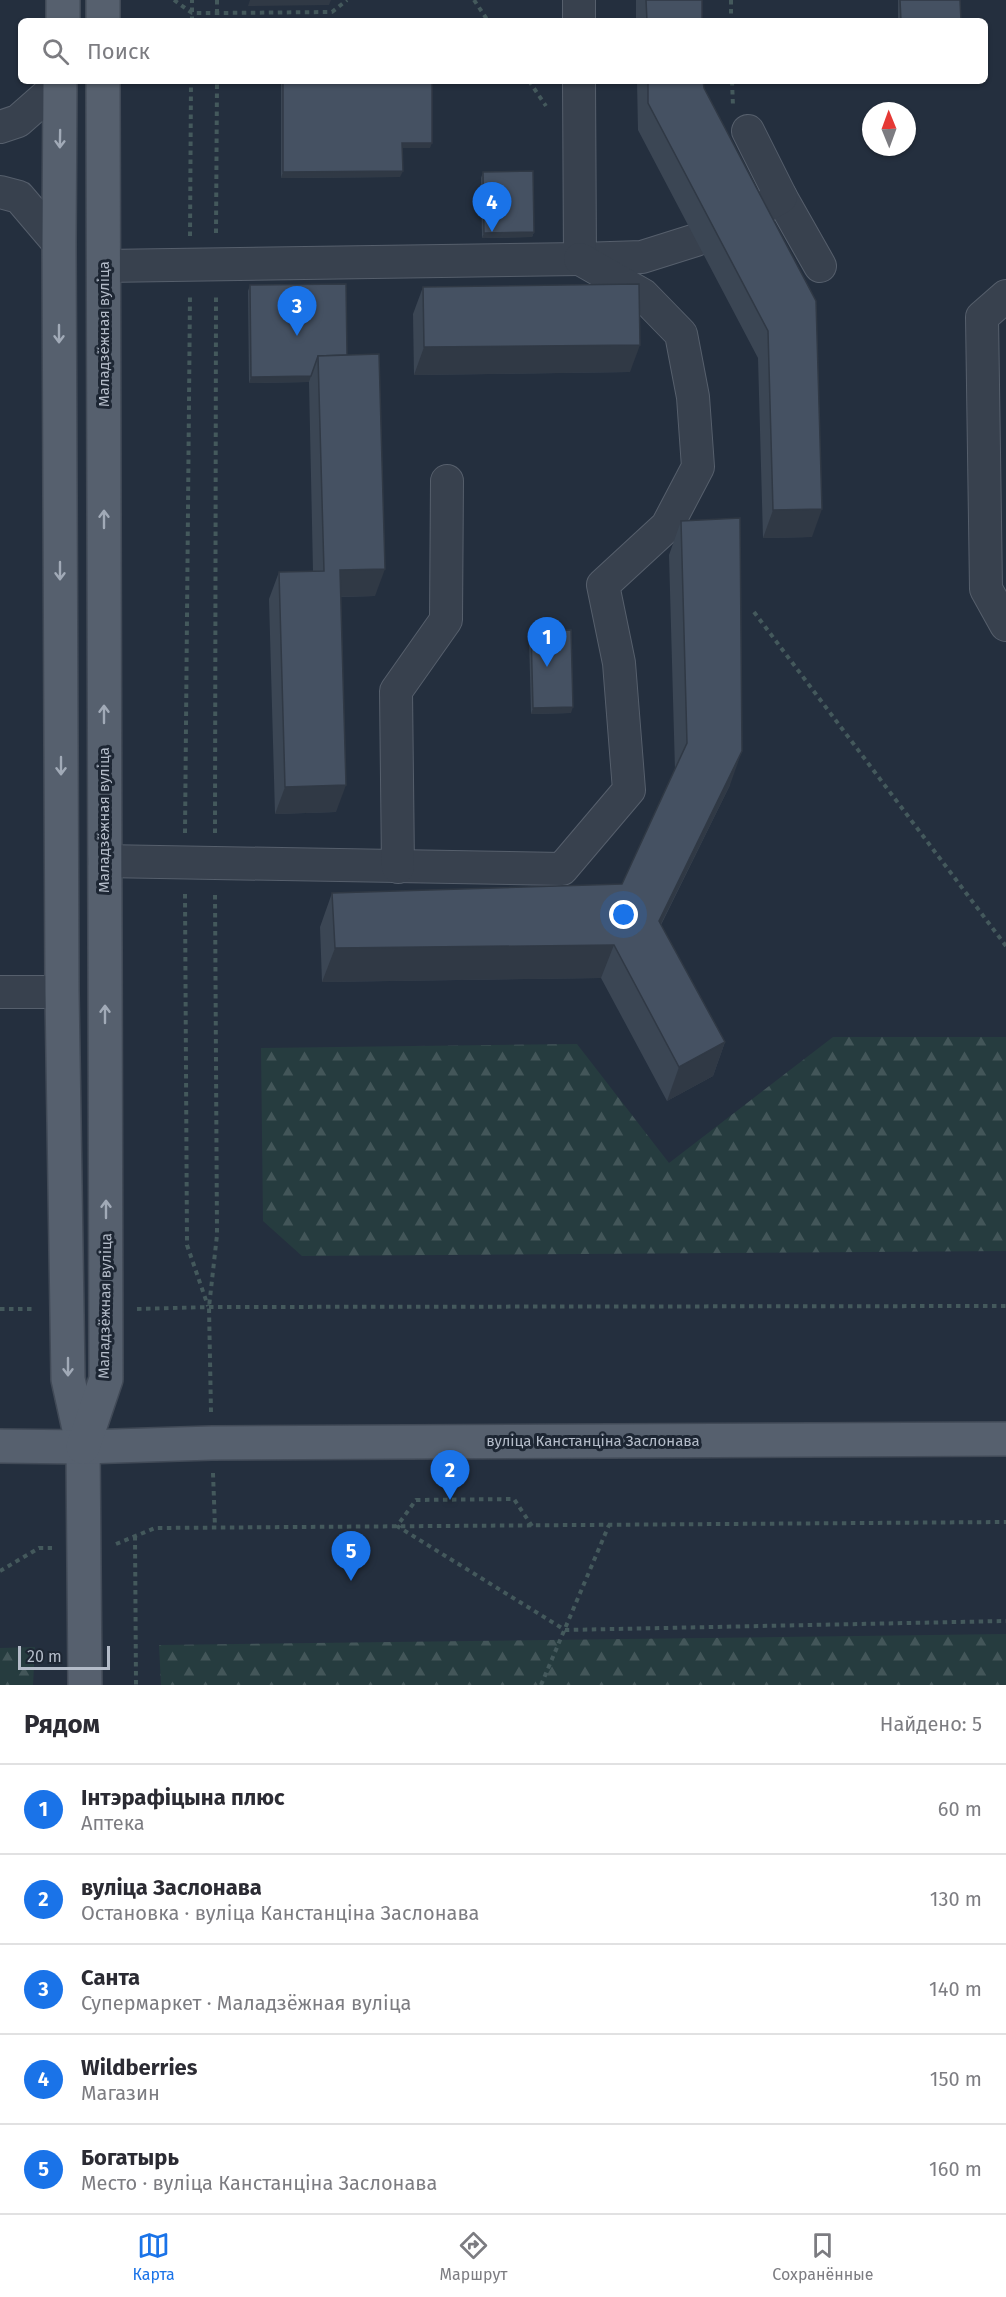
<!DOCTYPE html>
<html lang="ru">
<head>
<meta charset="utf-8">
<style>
	:root { --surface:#fff; --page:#f7f7f7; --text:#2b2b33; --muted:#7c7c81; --line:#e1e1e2; --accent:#1a73e8 }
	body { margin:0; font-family:"Fira Sans",sans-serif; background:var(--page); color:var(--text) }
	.compass { position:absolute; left:862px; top:102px; width:54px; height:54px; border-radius:50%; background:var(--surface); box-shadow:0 2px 4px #0004; rotate:359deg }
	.scale { position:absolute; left:18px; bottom:15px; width:92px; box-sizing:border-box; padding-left:6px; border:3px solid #b4bcc9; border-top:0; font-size:16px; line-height:21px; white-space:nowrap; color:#b4bcc9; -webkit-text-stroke:4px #1d2633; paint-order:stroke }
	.you { position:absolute; left:624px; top:915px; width:21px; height:21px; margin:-15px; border:4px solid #fff; border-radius:50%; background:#1a73e8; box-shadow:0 0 0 9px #1a73e833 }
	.badge { display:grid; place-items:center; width:39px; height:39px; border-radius:50%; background:var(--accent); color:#fff; font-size:20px; font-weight:700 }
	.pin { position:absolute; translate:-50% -50px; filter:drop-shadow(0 2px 3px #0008) }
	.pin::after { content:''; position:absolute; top:32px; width:21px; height:18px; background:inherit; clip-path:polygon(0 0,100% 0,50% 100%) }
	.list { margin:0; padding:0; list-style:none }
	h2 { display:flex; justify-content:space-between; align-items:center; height:78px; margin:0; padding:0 24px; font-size:26px }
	h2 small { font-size:20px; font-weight:400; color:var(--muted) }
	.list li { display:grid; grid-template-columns:39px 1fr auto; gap:18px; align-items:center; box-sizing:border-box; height:90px; padding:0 24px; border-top:2px solid var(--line) }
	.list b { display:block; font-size:22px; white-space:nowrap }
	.list p { margin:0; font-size:20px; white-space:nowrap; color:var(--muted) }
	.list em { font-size:20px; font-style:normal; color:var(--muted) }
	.icon { flex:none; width:33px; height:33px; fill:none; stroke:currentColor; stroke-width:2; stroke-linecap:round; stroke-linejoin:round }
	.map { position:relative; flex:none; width:1006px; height:1685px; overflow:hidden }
	.search { position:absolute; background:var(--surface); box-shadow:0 2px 4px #0004; left:18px; right:18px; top:18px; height:66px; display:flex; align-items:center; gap:15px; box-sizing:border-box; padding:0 21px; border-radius:9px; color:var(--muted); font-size:22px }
	.sheet { height:528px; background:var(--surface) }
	nav { display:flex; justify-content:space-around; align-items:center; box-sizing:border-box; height:84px; border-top:2px solid var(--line); background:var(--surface); font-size:16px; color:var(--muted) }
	nav a { display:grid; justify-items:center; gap:3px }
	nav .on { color:var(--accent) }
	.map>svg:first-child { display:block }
	.forest { fill:url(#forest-firs) }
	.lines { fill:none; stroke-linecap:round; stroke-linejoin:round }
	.minor-casing { stroke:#565f6c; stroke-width:34 }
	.major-casing { stroke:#414a57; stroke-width:36 }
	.path { stroke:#44595c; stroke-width:4; stroke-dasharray:4.5 4.5; stroke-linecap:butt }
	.minor { stroke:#38414e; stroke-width:32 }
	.major { stroke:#56606e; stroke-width:33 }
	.wall { fill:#3b4654 }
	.shaded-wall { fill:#303945 }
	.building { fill:#455162; stroke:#303945; stroke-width:1.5 }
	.oneway { stroke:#a1aab7 }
	.labels { text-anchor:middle; stroke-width:6; stroke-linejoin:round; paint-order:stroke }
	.street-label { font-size:15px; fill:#b4bcc9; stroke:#1d2633 }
</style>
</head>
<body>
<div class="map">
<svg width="1006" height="1685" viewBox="0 0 1006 1685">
	<defs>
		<pattern id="forest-firs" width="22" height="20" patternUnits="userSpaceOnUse" patternTransform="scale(1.5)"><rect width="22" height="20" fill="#263c3f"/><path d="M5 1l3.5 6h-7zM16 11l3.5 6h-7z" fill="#435659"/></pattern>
	</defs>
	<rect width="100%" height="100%" fill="#242f3e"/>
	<g class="forest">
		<path d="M833 1037H1006V1251L302 1256 263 1221 261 1048 577 1044 669 1163Z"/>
		<path d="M1006 1634V1685H161L159 1645Z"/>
		<path d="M35 1647 33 1685H0V1648Z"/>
	</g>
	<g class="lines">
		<defs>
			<g id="minor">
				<path d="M579 0V21"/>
				<path d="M0 127 18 121 60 84"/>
				<path d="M0 192 19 197 59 244"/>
				<path d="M781 197 820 266"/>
				<path d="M746 218 781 197 748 131"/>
				<path d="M580 259 642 257 696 240"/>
				<path d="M104 266 580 259 579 81"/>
				<path d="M1006 296 982 317 986 589 1006 625"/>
				<path d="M104 861 562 869 629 790 619 663 603 585 667 526 698 467 693 397 681 334 643 295 580 259"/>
				<path d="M398 867 396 691 446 620 447 481"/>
				<path d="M0 992H62"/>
			</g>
			<g id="major">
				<path d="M103 0V21"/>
				<path d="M63 21V0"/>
				<path d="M60 81 59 244 62 992 68 1379 83 1447 85 1685"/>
				<path d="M0 1446 83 1447 212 1443 1006 1439"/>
				<path d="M83 1447 106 1379 103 81"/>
			</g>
		</defs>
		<use href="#minor" class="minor-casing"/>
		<use href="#major" class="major-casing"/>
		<g class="path">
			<path d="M174 0 192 13H217L332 12 347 0"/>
			<path d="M217 0V21"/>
			<path d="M474 0 488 21"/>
			<path d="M731 0V21"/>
			<path d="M192 21V0"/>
			<path d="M529 81 546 106"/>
			<path d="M732 81 733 106"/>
			<path d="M216 233 217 81"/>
			<path d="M190 236 191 81"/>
			<path d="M754 612 1006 946"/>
			<path d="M185 833 190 294"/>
			<path d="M215 833 216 295"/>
			<path d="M185 894 187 1245 208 1306"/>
			<path d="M0 1309H36"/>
			<path d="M137 1309 209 1307 1006 1306"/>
			<path d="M211 1412 209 1307 217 1235 215 892"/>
			<path d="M213 1473 215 1527"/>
			<path d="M532 1526 514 1499 416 1500 397 1526 565 1630 1006 1621"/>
			<path d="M135 1536 136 1685"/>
			<path d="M116 1544 155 1528 1006 1522"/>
			<path d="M0 1571 39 1548H52"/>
			<path d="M541 1685 609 1525"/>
		</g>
		<use href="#minor" class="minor"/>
		<use href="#major" class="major"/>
	</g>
	<g class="wall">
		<rect x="636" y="0" width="66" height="21"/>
		<path d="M898 0H960L961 21H898Z"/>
		<path d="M281 81H432L430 148H402L400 177 281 178Z"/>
		<path d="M637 81H703L704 88 816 301 812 537 763 538 758 358 638 130Z"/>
		<path d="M483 172 534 232 532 237 482 238 481 178Z"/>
		<path d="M250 285 347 355 375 596 341 597 336 812 275 814 269 599 279 572 313 571 309 382 249 383 248 291Z"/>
		<path d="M423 287 630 372 414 375 413 314Z"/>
		<path d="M681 521 730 785 661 925 725 1042 713 1076 667 1101 601 978 322 982 320 927 332 893 622 884 675 770 669 555Z"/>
		<path d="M531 631 571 713 531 714 529 637Z"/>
	</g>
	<g class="shaded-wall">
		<path d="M250 0H331L329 5 248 6Z"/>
		<path d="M402 143H432L430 148H400Z"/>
		<path d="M403 171 400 177 281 178 283 172Z"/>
		<path d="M534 232 532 237 482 238 484 233Z"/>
		<path d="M640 345 630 372 414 375 424 347Z"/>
		<path d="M311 376 309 382 249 383 251 377Z"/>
		<path d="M822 509 812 537 763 538 773 510Z"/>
		<path d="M385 569 375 596 330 597 340 570Z"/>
		<path d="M573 707 571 713 531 714 533 708Z"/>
		<path d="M742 751 730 785 646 954 659 921Z"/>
		<path d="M346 785 336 812 275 814 285 787Z"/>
		<path d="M614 945 601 978 322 982 335 948Z"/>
		<path d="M725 1042 713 1076 667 1101 679 1067Z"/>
	</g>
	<g class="building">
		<path d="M646 0H702V21H647Z"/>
		<path d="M900 0H960L961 21H901Z"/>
		<path d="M431 19V21H282V20Z"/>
		<path d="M283 81H432V143H402L403 171 283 172Z"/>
		<path d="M648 81H703L704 88 816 301 822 509 773 510 768 331 648 103Z"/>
		<path d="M533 171 534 232 484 233 483 172Z"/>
		<path d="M346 284 347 355 318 356 311 376 251 377 250 285Z"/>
		<path d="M639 284 640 345 424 347 423 287Z"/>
		<path d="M379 354 385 569 340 570 346 785 285 787 279 572 324 571 318 356Z"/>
		<path d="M740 518 742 751 659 921 725 1042 679 1067 614 945 335 948 332 893 622 884 687 743 681 521Z"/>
		<path d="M571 630 573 707 533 708 531 631Z"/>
	</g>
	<defs><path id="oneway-shaft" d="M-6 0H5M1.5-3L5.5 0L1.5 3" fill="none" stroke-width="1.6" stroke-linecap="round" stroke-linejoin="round" transform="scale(1.5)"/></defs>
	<g class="oneway">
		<use href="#oneway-shaft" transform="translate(60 139) rotate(91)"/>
		<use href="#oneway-shaft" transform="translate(59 334) rotate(90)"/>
		<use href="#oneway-shaft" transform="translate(104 519) rotate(-90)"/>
		<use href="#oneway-shaft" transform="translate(60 571) rotate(90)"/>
		<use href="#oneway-shaft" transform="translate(104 714) rotate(-90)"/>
		<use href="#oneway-shaft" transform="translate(61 766) rotate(90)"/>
		<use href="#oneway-shaft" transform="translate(105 1014) rotate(-90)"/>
		<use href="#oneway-shaft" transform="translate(106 1209) rotate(-90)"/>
		<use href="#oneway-shaft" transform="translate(68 1367) rotate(90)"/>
	</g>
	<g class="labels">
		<g class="street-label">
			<text transform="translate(104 334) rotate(-90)" y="5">Маладзёжная вуліца</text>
			<text transform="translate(104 820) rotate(-90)" y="5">Маладзёжная вуліца</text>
			<text transform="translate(105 1306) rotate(-89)" y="5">Маладзёжная вуліца</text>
			<text x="593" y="1446">вуліца Канстанціна Заслонава</text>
		</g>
	</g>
</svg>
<svg class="compass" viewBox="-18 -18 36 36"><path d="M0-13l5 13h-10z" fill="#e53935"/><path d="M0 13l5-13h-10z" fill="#7c7c81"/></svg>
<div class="scale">20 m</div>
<div class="you"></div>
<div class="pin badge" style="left:547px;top:667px">1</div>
<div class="pin badge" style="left:450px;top:1500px">2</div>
<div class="pin badge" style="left:297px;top:336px">3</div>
<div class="pin badge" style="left:492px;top:232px">4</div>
<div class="pin badge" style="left:351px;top:1581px">5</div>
<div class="search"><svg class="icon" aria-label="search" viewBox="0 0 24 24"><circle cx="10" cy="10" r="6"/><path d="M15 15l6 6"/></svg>Поиск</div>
</div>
<section class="sheet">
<h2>Рядом<small>Найдено: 5</small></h2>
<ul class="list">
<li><span class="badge">1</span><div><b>Інтэрафіцына плюс</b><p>Аптека</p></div><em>60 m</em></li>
<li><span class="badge">2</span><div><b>вуліца Заслонава</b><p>Остановка · вуліца Канстанціна Заслонава</p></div><em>130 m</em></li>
<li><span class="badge">3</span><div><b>Санта</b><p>Супермаркет · Маладзёжная вуліца</p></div><em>140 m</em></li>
<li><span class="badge">4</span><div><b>Wildberries</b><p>Магазин</p></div><em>150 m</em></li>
<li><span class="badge">5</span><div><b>Богатырь</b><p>Место · вуліца Канстанціна Заслонава</p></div><em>160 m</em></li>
</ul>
</section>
<nav>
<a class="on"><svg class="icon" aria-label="map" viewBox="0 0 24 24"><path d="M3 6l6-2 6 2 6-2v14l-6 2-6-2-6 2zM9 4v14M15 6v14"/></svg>Карта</a>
<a><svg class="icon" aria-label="directions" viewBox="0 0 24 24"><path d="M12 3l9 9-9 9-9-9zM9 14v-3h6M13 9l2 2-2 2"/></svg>Маршрут</a>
<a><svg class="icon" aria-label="saved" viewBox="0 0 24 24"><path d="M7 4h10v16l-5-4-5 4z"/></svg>Сохранённые</a>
</nav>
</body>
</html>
